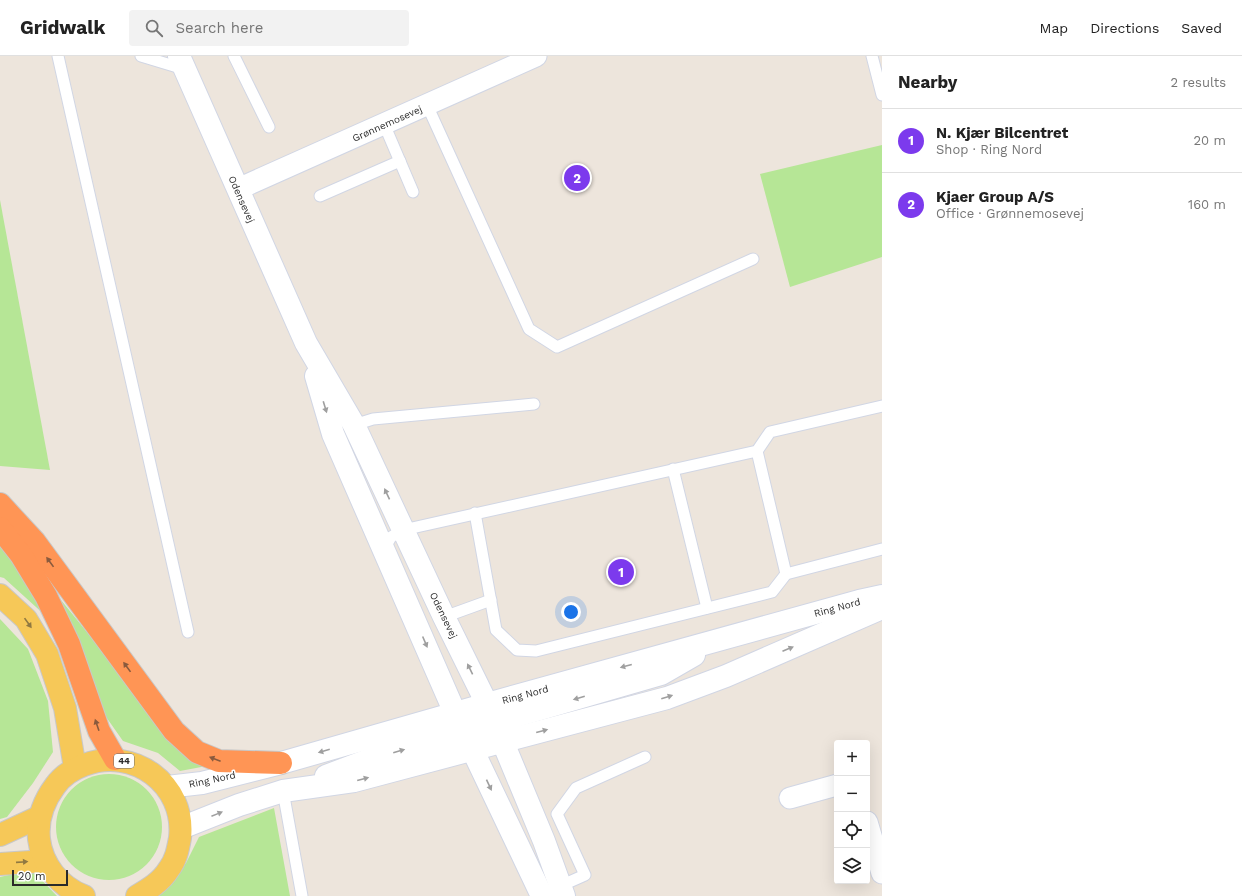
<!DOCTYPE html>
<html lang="en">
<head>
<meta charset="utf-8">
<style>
	:root { --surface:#fff; --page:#f2f2f2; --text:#222; --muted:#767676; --line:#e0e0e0; --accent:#7c3aed }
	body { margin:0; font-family:"Work Sans",sans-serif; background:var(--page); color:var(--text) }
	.controls { position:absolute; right:12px; bottom:12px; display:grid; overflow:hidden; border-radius:4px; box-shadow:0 4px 16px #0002 }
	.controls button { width:36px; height:36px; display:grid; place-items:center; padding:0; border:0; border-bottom:1px solid var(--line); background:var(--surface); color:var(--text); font:20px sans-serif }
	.scale { position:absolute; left:12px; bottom:10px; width:56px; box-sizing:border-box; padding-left:4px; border:2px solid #2a2a2a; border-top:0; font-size:11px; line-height:14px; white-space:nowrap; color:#2a2a2a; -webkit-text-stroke:3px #fff; paint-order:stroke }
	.you { position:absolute; left:571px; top:556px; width:14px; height:14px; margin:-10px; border:3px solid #fff; border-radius:50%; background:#1a73e8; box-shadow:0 0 0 6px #1a73e833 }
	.badge { display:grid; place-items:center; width:26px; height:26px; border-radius:50%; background:var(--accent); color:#fff; font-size:13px; font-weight:700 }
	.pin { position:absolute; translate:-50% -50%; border:2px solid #fff; box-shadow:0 1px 4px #0006 }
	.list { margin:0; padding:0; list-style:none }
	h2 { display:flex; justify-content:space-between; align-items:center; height:52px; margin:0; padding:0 16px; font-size:17px }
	h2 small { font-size:13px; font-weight:400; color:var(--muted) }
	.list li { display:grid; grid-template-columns:26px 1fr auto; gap:12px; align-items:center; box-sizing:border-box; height:64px; padding:0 16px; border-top:1px solid var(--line) }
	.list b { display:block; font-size:15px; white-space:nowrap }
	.list p { margin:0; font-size:13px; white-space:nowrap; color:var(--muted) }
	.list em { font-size:13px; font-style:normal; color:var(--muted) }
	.icon { flex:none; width:22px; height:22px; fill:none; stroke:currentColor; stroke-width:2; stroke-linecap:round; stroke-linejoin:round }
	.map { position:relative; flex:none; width:882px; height:840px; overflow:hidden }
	header { display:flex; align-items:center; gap:24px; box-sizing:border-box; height:56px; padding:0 20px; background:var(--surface); border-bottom:1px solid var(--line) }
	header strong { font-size:19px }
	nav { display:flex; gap:22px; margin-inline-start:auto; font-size:14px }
	.search { width:280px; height:36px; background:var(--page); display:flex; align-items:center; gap:10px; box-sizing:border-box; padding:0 14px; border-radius:4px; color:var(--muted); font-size:15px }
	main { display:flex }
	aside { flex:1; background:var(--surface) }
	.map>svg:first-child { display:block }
	.green { fill:#b6e696 }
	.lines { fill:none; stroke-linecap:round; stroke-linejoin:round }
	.lane-casing { stroke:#d1d6e4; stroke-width:13 }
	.street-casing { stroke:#d1d6e4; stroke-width:23 }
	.secondary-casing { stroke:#d1d6e4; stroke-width:24 }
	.primary-casing { stroke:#c8c8c8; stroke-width:24 }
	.highway-casing { stroke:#c8c8c8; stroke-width:24 }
	.lane { stroke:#fff; stroke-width:11 }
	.street { stroke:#fff; stroke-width:21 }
	.secondary { stroke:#fff; stroke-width:22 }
	.primary { stroke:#f6c858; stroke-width:22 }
	.highway { stroke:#ff9555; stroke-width:22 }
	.oneway { fill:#9f9f9f }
	.oneway2 { fill:#8a5a3d }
	.oneway3 { fill:#907941 }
	.labels { text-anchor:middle; stroke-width:3; stroke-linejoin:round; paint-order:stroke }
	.shield { fill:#fff; stroke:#6a6a6a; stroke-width:1 }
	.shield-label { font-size:9px; font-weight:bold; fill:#2a2a2a }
	.street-label { font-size:10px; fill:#2a2a2a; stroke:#fff }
</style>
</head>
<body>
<header>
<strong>Gridwalk</strong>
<div class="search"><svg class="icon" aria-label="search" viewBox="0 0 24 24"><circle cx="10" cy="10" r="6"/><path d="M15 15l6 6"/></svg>Search here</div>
<nav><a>Map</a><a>Directions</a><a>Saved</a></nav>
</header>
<main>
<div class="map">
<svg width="882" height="840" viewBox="0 0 882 840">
	<rect width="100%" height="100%" fill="#ede5dc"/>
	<g class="green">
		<path d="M882 89V201L790 231 760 118Z"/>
		<path d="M0 144 50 414 0 410Z"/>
		<path d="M0 486 10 496 47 561 4 522 0 521Z"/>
		<path d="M61 544 176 687 212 709 180 715 158 697 123 685 104 658Z"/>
		<path d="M0 563 28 593 48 645 53 696 33 727 7 761 0 763Z"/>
		<circle cx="109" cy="771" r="53"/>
		<path d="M274 752 290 840H159L186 807 199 781Z"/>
		<path d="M32 814 57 840H0V821Z"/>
	</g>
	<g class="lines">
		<defs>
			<g id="lane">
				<path d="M58 0 188 576"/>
				<path d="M141 0 184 13"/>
				<path d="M234 0 269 71"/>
				<path d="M872 0 882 39"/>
				<path d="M427 49 529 273 557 291 753 203"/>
				<path d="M384 68 413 136"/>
				<path d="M320 140 400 105"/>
				<path d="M354 369 373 363 534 348"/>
				<path d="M757 395 786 518"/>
				<path d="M673 413 707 552"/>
				<path d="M475 457 496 574 517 594 536 595 772 536 786 518 882 493"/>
				<path d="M384 493 391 481 403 474 757 395 770 376 882 350"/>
				<path d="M444 561 491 544"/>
				<path d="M283 735 302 840"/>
				<path d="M558 831 585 819 557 758 576 732 645 701"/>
			</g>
			<g id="street">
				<path d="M238 133 536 0"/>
				<path d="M790 742 837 729"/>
				<path d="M867 766 882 817"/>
			</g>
			<g id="secondary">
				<path d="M179 0 306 287 354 369 444 561 487 648 544 785 564 840"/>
				<path d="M316 320 333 378 455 657 542 840"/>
				<path d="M484 675 495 666 661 618 694 599"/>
				<path d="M326 720 379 700 464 676 476 668"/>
				<path d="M167 731 202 727 281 707 487 648 859 545 882 540"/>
				<path d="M181 772 239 749 283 735 354 725 667 642 726 620 882 552"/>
			</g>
			<g id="primary">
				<path d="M0 539 26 563 47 598 65 652 75 712"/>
				<path d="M0 779 39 761"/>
				<path d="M0 808 45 805"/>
				<path d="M84 840C60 831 42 809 39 783 37 763 43 746 55 730 62 720 73 713 84 709 133 690 186 728 180 782 178 793 176 804 169 813 161 826 149 833 137 840"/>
			</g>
			<g id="highway">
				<path d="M0 448 35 486 174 675 197 696 219 705 281 707"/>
				<path d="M0 472 21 499 46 540 69 588 99 675 115 703"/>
			</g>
		</defs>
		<use href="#lane" class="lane-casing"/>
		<use href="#street" class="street-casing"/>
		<use href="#secondary" class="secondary-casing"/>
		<use href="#primary" class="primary-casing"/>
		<use href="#highway" class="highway-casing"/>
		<use href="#lane" class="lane"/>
		<use href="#street" class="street"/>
		<use href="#secondary" class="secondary"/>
		<use href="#primary" class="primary"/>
		<use href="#highway" class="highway"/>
	</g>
	<defs><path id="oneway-solid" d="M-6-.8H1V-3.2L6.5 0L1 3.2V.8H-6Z"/></defs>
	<g class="oneway">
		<use href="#oneway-solid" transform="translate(325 351) rotate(73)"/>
		<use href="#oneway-solid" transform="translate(387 438) rotate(-115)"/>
		<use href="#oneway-solid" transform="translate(425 586) rotate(67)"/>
		<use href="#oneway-solid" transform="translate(788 593) rotate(-23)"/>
		<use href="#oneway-solid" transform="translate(626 610) rotate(165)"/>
		<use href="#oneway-solid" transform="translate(470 613) rotate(-116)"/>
		<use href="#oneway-solid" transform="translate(667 641) rotate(-17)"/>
		<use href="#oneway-solid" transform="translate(579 642) rotate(164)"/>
		<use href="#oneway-solid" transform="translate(542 675) rotate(-15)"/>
		<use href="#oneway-solid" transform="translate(324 695) rotate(164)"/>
		<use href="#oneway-solid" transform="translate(399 695) rotate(-16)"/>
		<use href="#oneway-solid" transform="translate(363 723) rotate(-15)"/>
		<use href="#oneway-solid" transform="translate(489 729) rotate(65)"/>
		<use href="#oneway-solid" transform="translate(217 758) rotate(-22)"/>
	</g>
	<g class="oneway2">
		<use href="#oneway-solid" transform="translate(50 506) rotate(-126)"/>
		<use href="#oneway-solid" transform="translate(127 611) rotate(-126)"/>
		<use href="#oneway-solid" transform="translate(97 669) rotate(-109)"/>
		<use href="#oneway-solid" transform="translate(215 703) rotate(-159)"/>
	</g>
	<g class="oneway3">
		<use href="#oneway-solid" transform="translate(28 567) rotate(55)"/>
		<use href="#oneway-solid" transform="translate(22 806) rotate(-4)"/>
	</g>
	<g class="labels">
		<rect class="shield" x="114" y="698" width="20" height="14" rx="3"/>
		<g class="shield-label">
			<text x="124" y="708">44</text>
		</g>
		<g class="street-label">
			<text transform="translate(387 67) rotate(-24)" y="4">Grønnemosevej</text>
			<text transform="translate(242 143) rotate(66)" y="4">Odensevej</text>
			<text transform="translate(837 551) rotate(-15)" y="4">Ring Nord</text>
			<text transform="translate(444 559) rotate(64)" y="4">Odensevej</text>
			<text transform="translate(525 638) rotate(-15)" y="4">Ring Nord</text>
			<text transform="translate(212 723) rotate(-12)" y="4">Ring Nord</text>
		</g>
	</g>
</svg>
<div class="controls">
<button>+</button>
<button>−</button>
<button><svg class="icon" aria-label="locate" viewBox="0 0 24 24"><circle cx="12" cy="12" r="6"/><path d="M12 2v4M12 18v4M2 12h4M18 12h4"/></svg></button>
<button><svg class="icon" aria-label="layers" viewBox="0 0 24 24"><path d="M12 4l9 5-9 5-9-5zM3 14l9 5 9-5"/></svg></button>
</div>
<div class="scale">20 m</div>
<div class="you"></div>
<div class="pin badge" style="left:621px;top:516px">1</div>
<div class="pin badge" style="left:577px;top:122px">2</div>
</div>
<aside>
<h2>Nearby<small>2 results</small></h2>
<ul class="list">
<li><span class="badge">1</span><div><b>N. Kjær Bilcentret</b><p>Shop · Ring Nord</p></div><em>20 m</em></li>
<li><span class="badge">2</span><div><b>Kjaer Group A/S</b><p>Office · Grønnemosevej</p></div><em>160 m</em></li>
</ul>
</aside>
</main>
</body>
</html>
